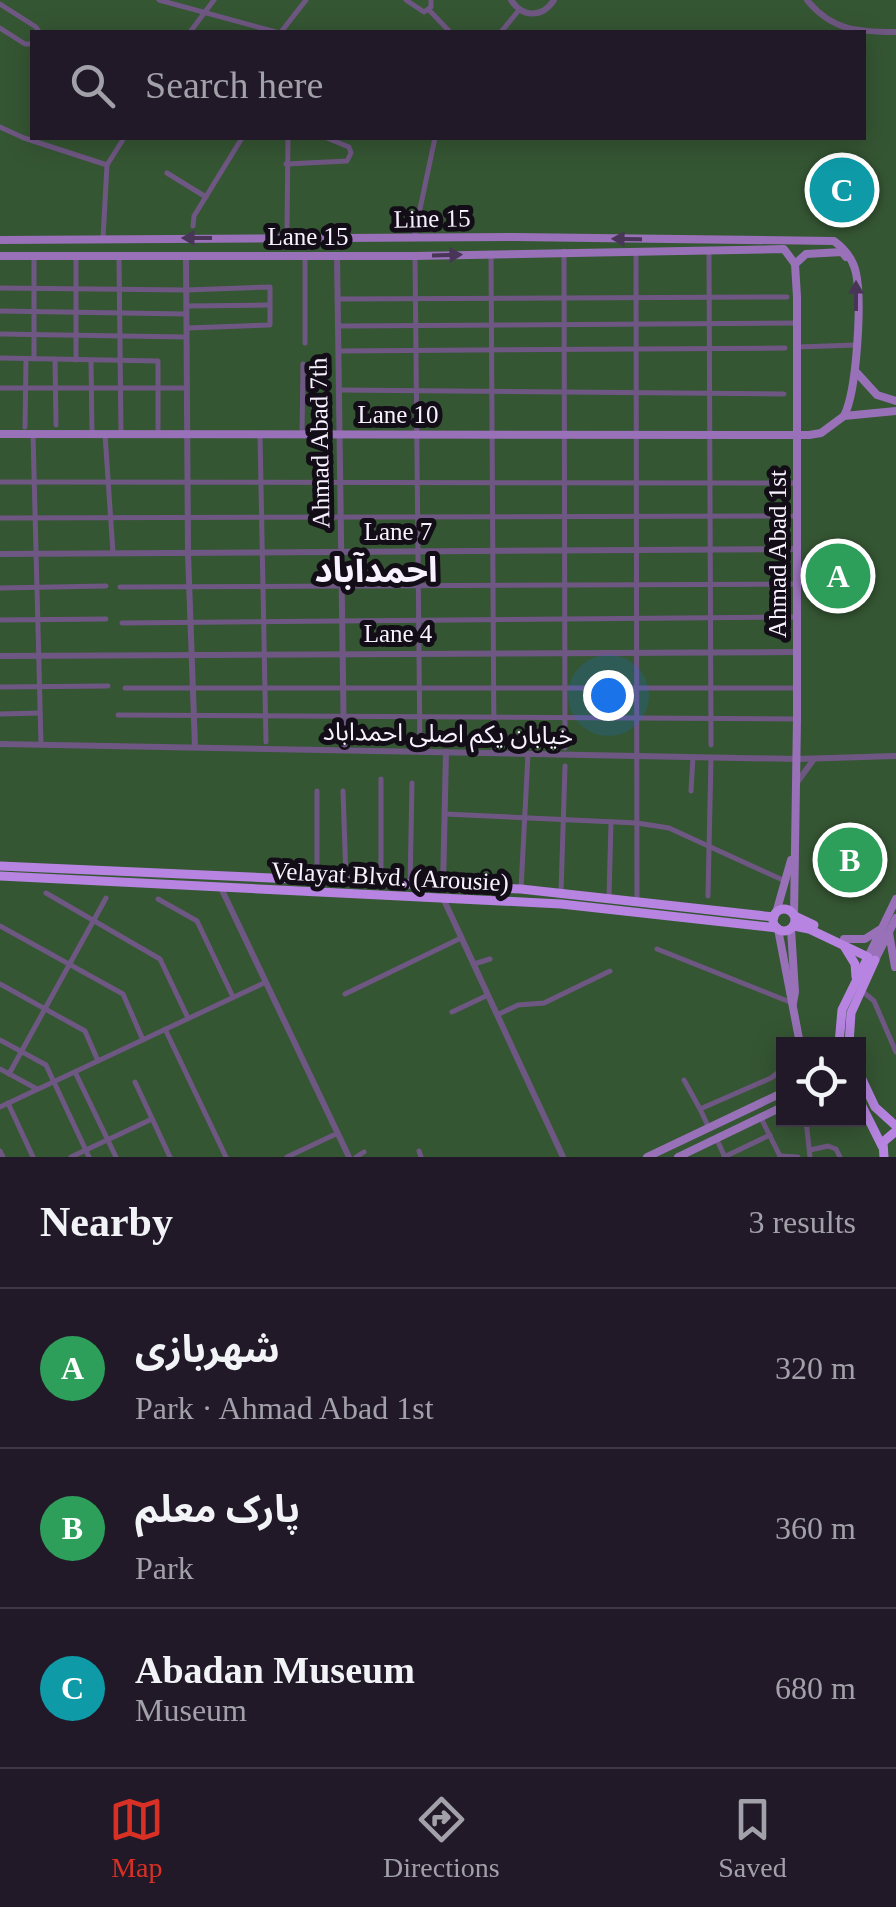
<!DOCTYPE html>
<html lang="en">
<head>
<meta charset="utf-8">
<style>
	:root { --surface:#211928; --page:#292230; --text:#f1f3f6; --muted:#a2a0a8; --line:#3e3845; --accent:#d93025 }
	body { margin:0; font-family:"Times New Roman","Noto Sans Arabic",serif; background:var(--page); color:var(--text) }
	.controls { position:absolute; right:30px; bottom:30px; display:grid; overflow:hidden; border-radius:0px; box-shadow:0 5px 25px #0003 }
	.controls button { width:90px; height:90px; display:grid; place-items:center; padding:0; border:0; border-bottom:2px solid var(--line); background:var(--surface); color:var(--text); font:50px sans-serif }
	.you { position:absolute; left:608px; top:695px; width:35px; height:35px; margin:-25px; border:8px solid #fff; border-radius:50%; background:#1a73e8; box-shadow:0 0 0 15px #1a73e833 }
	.badge { display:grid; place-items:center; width:65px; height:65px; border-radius:50%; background:var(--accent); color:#fff; font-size:32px; font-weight:700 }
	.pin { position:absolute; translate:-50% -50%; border:5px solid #fff; box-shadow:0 2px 10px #0006 }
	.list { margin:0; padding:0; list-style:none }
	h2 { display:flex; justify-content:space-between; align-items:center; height:130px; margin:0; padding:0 40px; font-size:42px }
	h2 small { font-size:32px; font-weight:400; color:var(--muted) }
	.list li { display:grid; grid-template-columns:65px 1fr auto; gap:30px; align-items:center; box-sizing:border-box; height:160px; padding:0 40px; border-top:2px solid var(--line) }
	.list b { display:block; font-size:38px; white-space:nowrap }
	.list p { margin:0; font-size:32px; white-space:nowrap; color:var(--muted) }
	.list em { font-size:32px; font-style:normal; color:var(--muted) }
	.icon { flex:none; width:55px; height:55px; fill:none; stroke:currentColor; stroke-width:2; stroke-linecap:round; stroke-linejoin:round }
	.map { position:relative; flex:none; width:896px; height:1157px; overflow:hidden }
	.search { position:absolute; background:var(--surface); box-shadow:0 5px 25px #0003; left:30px; right:30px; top:30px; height:110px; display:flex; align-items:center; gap:25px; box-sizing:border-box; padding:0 35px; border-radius:0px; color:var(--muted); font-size:38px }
	.sheet { height:610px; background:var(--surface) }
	nav { display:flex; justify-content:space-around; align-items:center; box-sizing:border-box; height:140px; border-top:2px solid var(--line); background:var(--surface); font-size:28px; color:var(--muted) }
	nav a { display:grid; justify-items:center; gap:5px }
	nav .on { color:var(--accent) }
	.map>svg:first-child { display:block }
	.green { fill:#355633; fill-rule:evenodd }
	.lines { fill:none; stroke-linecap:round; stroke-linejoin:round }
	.minor { stroke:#6f5783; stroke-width:5 }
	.tertiary { stroke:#6f5783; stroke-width:6 }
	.secondary { stroke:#9871b8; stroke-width:8 }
	.primary { stroke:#b785e1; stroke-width:9 }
	.oneway { fill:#483557 }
	.labels { text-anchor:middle; stroke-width:10; stroke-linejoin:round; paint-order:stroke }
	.street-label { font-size:25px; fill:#f8f1ff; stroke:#120d16 }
	.district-label { font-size:35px; font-weight:bold; fill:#f8f1ff; stroke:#120d16 }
</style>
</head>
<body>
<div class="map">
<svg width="896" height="1157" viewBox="0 0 896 1157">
	<rect width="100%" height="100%" fill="#2c2135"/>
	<path class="green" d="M0 0H896V1157H0ZM32 32H864V138H32ZM784 1044H858V1120H784Z"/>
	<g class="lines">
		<g class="minor">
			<path d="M159 0 276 32"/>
			<path d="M406 0 424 12 431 7V0"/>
			<path d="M0 4 36 27 39 32"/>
			<path d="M429 10 450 32"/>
			<path d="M0 28 25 44H32"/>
			<path d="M190 32 214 0"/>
			<path d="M281 32 306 0"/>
			<path d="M501 32 519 10"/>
			<path d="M0 127 24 138 107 165"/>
			<path d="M286 164 347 161 351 153 349 147 327 138"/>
			<path d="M167 173 206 197"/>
			<path d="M193 226 194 216 242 138"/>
			<path d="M287 228 288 138"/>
			<path d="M414 237 435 138"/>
			<path d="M103 238 107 165 124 138"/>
			<path d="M709 249 711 745"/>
			<path d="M564 251 565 748"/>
			<path d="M636 251 637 901"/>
			<path d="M491 253 494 753"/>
			<path d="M415 256 420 752"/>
			<path d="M34 257V359"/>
			<path d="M119 257 121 434"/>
			<path d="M76 258V360"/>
			<path d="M0 288 186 290 270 287V325L187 328"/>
			<path d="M337 299 787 297"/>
			<path d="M186 306 270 305"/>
			<path d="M0 311 186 314"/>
			<path d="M338 326 797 323"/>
			<path d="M0 334 186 337"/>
			<path d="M305 343V256"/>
			<path d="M797 347 856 345"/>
			<path d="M338 351 785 348"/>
			<path d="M0 358 158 361V434"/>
			<path d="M55 359 56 425"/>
			<path d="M91 360 92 434"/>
			<path d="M0 388H187"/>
			<path d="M339 390 784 394"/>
			<path d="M25 427 26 359"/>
			<path d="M33 434 41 744"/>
			<path d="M105 434 113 553"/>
			<path d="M302 434 303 364"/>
			<path d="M260 435 266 742"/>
			<path d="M0 482 797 483"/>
			<path d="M0 518 797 516"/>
			<path d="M120 587 797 584"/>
			<path d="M0 588 106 586"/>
			<path d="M0 620 106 619"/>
			<path d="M122 623 797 617"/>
			<path d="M0 687 108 686"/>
			<path d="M125 688H797"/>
			<path d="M0 714 40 713"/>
			<path d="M118 715 797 719"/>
			<path d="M343 791 346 879"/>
			<path d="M691 791 693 757"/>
			<path d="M445 814 637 823 669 828 785 881"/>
			<path d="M317 878V791"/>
			<path d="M381 880V779"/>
			<path d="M410 885 412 783"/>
			<path d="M521 889 528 754"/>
			<path d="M561 892 565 766"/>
			<path d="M46 893 160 959 188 1018"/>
			<path d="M708 896 711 758"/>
			<path d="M609 897 611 822"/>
			<path d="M158 899 197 921 233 997"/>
			<path d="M0 926 123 994 143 1040"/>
			<path d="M657 949 790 1002"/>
			<path d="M474 964 490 959"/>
			<path d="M0 984 85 1031 98 1061"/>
			<path d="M861 990 874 1001 896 1052"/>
			<path d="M345 994 461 938"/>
			<path d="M452 1012 488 995"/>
			<path d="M497 1015 518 1005 544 1003 610 971"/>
			<path d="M165 1029 226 1157"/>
			<path d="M0 1040 46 1065 89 1157"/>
			<path d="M0 1069 37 1089"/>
			<path d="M75 1072 116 1157"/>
			<path d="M9 1074 106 898"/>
			<path d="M684 1080 700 1109"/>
			<path d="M135 1082 170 1157"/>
			<path d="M8 1103 33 1157"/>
			<path d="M0 1107 266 982"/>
			<path d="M761 1118 780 1156"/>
			<path d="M806 1120 810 1157"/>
			<path d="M709 1128 700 1109 771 1078 784 1068"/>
			<path d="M716 1138 725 1157"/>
			<path d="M810 1150 828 1146 836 1149 840 1157"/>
			<path d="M0 1151 3 1157"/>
			<path d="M419 1151 421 1157"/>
			<path d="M780 1156 798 1157"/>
			<path d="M71 1157 152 1119"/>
			<path d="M287 1157 338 1133"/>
			<path d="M356 1157 364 1152"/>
			<path d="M724 1157 770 1135"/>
		</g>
		<g class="tertiary">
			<path d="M511 0C523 18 542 18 554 0"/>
			<path d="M807 0C832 31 859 32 896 32"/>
			<path d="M186 255 188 553 195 747"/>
			<path d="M337 256 344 750"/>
			<path d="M0 554 797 549"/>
			<path d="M0 656 797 652"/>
			<path d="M0 744 797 759 896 756"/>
			<path d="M798 781 814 759"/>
			<path d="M443 886 446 752"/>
			<path d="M221 888 349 1157"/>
			<path d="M443 898 563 1157"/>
		</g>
		<g class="secondary">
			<path d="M0 240 514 237 834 241C845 249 853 259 856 273 862 301 857 391 844 416"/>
			<path d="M0 256H415L784 249 795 264 797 297V719L794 915"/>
			<path d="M795 264 806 254 842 252 846 257"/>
			<path d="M857 373 877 395 896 401"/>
			<path d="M0 434 809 435 821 433 844 416 896 411"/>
			<path d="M896 899 868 957 875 960 896 918"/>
			<path d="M776 913 791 860"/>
			<path d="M778 929 800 1044"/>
			<path d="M791 929 795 992 793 1003"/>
			<path d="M889 933 895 967"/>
			<path d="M844 939H865L879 930"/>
			<path d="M647 1157 784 1092"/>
			<path d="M678 1157 784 1106"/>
		</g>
		<g class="primary">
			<path d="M0 866 521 889 774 917"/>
			<path d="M0 876 561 904 777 928"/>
			<circle cx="784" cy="920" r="11"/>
			<path d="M795 916 814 925"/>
			<path d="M794 926 809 929 868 957 842 1010 839 1044"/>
			<path d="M844 946 855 964 856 977"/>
			<path d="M849 1044 851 1013 875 960"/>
			<path d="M858 1071 875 1107 896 1126"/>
			<path d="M858 1098 882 1146"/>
			<path d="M884 1157 883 1142 896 1131"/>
		</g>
	</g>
	<defs><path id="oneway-solid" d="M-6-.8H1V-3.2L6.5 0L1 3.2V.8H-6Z" transform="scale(2.5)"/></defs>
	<g class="oneway">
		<use href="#oneway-solid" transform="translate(197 238) rotate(-180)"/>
		<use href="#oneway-solid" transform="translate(627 239) rotate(-179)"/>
		<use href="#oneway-solid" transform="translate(447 255) rotate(-2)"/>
		<use href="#oneway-solid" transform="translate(856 296) rotate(-90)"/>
	</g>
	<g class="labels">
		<g class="street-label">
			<text transform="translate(432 218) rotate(-1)" y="9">Line 15</text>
			<text x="308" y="245">Lane 15</text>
			<text x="398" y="423">Lane 10</text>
			<text transform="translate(319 443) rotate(-91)" y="9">Ahmad Abad 7th</text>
			<text x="398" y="540">Lane 7</text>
			<text transform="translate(777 554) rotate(-90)" y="9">Ahmad Abad 1st</text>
			<text x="398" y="642">Lane 4</text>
			<text transform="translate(448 733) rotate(1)" y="9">خیابان یکم اصلی احمداباد</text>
			<text transform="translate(390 876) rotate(3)" y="9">Velayat Blvd. (Arousie)</text>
		</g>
		<g class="district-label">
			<text x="376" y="582">احمدآباد</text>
		</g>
	</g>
</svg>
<div class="controls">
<button><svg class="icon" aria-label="locate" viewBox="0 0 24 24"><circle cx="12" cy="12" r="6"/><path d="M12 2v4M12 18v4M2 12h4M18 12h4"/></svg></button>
</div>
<div class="you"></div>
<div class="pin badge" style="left:838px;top:576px;background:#2e9e5b">A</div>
<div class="pin badge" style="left:850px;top:860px;background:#2e9e5b">B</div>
<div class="pin badge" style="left:842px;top:190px;background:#0f9aa8">C</div>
<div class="search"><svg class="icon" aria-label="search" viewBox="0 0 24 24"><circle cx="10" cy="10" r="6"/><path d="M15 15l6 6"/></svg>Search here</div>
</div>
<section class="sheet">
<h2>Nearby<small>3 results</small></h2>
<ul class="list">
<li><span class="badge" style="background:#2e9e5b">A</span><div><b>شهربازی</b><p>Park · Ahmad Abad 1st</p></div><em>320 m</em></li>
<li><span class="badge" style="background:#2e9e5b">B</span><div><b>پارک معلم</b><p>Park</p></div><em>360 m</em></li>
<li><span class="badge" style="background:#0f9aa8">C</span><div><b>Abadan Museum</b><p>Museum</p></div><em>680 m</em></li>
</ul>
</section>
<nav>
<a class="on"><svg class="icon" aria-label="map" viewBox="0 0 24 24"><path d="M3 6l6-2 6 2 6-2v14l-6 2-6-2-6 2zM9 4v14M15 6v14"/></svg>Map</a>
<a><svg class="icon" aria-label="directions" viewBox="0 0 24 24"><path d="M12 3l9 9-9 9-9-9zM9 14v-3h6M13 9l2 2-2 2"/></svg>Directions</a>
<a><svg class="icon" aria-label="saved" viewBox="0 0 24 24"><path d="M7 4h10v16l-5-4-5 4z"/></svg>Saved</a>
</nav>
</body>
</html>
